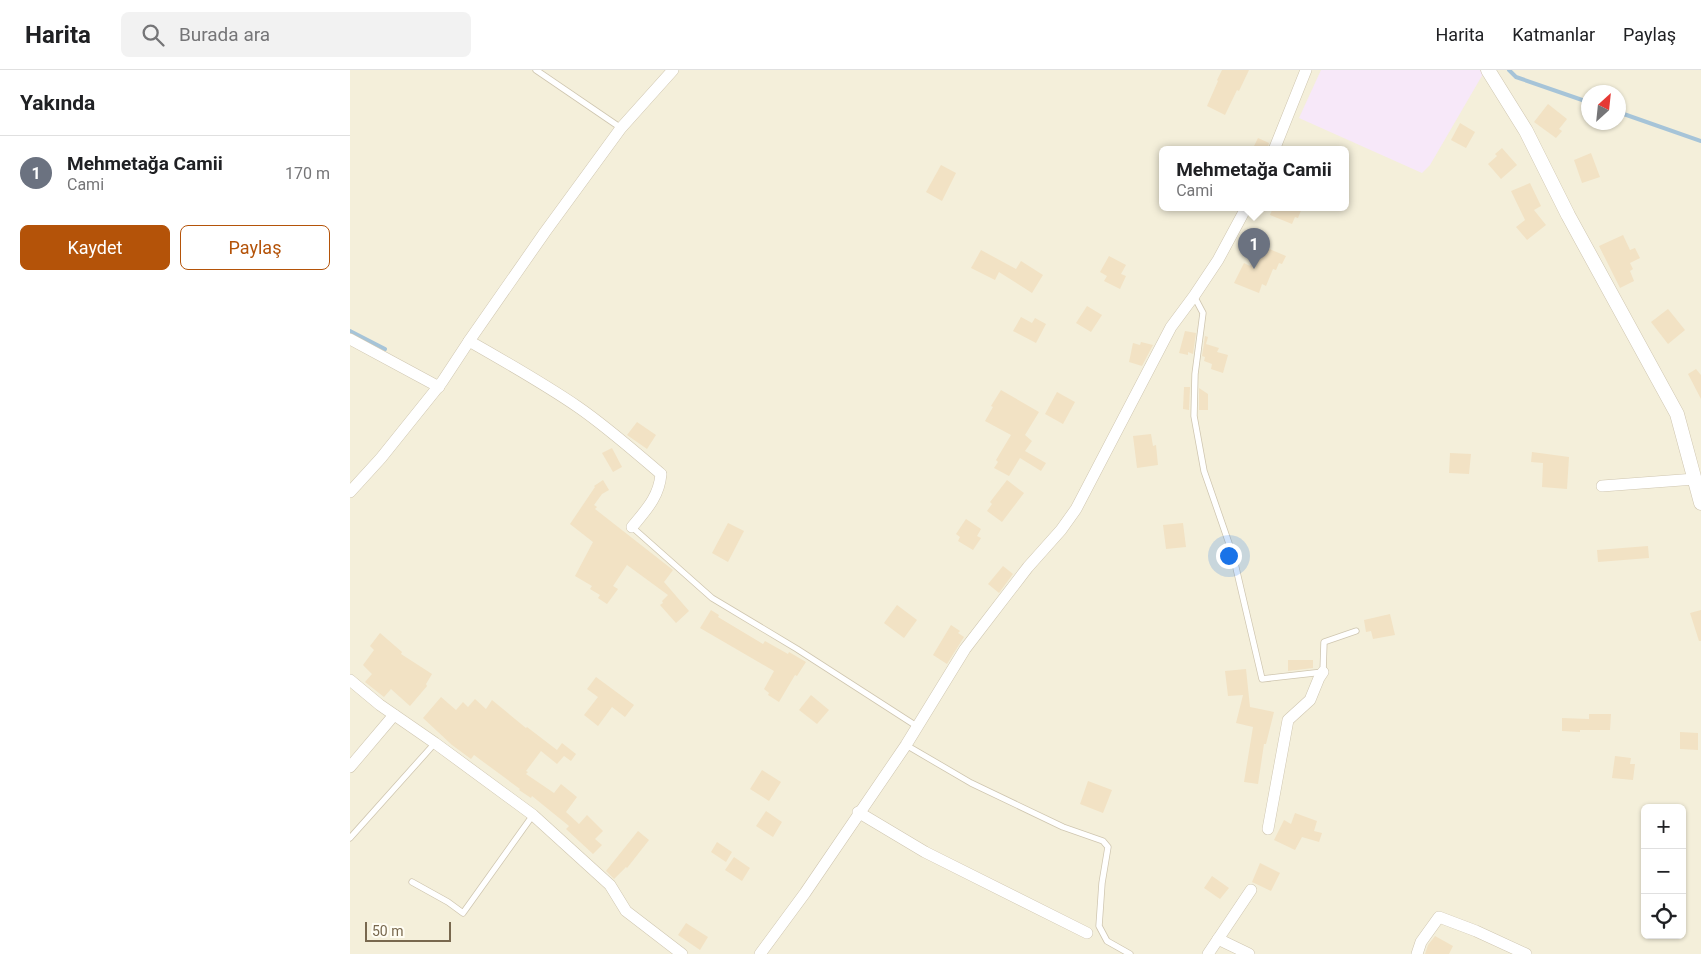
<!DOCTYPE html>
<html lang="tr">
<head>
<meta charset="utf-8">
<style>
	:root { --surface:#fff; --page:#f2f2f2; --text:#202124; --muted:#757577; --line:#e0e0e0; --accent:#b45309 }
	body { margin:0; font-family:Roboto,sans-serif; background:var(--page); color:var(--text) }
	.controls { position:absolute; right:15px; bottom:15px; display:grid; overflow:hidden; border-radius:8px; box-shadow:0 1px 4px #0004 }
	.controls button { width:45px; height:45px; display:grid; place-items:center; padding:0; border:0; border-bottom:1px solid var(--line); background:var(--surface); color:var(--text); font:25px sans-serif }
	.compass { position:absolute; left:1231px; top:15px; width:45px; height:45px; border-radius:50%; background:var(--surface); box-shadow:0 1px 4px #0004; rotate:27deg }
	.scale { position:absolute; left:15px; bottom:12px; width:86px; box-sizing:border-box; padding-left:5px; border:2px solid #78684e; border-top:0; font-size:14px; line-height:18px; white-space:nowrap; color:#78684e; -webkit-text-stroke:4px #fffdf3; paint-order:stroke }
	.you { position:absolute; left:878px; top:485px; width:18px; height:18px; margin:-12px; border:4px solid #fff; border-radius:50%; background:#1a73e8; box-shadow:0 0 0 8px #1a73e833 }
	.badge { display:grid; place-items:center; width:32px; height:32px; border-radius:50%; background:var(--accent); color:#fff; font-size:16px; font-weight:700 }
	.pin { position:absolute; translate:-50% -41px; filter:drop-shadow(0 1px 2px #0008) }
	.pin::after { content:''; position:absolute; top:26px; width:18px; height:15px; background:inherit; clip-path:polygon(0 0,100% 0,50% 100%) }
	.popup { position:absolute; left:809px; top:76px; width:190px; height:65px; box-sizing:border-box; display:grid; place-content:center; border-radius:8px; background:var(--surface); filter:drop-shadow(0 1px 4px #0005); font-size:16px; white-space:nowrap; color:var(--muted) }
	.popup b { font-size:19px; color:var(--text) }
	.popup::after { content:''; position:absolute; left:50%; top:100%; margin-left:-10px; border:10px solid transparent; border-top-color:var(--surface) }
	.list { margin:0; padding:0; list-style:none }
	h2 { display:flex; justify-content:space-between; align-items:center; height:65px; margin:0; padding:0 20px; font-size:21px }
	h2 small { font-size:16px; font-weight:400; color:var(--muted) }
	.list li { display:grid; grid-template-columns:32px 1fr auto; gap:15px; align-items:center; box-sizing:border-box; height:75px; padding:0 20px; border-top:1px solid var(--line) }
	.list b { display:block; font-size:19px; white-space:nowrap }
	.list p { margin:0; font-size:16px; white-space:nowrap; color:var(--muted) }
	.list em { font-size:16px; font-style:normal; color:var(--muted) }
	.actions { display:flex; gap:10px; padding:15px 20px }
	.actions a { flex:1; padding:11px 0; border:1px solid var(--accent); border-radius:8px; text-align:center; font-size:18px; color:var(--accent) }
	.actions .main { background:var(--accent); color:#fff }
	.icon { flex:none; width:28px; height:28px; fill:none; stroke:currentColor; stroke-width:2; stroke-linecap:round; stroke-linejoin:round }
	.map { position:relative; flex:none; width:1351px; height:884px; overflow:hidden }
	header { display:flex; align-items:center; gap:30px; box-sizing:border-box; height:70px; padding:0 25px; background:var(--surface); border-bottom:1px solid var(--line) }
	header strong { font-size:24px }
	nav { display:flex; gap:28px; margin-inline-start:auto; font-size:18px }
	.search { width:350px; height:45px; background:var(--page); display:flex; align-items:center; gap:12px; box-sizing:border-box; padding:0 18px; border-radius:8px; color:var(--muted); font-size:19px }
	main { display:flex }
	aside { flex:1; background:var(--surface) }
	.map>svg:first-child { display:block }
	.residential { fill:#f4efda; fill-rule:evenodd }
	.education { fill:#f7e8f9 }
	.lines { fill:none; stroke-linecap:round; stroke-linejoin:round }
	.stream { stroke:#a6c4d8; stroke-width:4 }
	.building { fill:#f2e2c4 }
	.service-casing { stroke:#cfc6b0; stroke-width:7 }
	.minor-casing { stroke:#cfc6b0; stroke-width:12 }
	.tertiary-casing { stroke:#cfc6b0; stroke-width:15 }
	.service { stroke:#fff; stroke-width:5.5 }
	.minor { stroke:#fff; stroke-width:11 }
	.tertiary { stroke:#fff; stroke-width:14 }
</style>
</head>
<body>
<header>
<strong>Harita</strong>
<div class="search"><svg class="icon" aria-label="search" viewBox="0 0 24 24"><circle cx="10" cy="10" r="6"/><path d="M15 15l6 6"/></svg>Burada ara</div>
<nav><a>Harita</a><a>Katmanlar</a><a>Paylaş</a></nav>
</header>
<main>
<aside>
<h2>Yakında<small></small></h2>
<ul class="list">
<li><span class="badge" style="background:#6b7280">1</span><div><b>Mehmetağa Camii</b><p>Cami</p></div><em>170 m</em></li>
</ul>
<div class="actions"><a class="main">Kaydet</a><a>Paylaş</a></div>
</aside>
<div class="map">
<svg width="1351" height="884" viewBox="0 0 1351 884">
	<rect width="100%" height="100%" fill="#fcfaec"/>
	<path class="residential" d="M0 0H1351V884H0ZM1238 22H1268V52H1238ZM813 80H995V138H813ZM1295 738H1332V865H1295Z"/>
	<path class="education" d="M971 0H1130L1133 4 1080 95 1072 103 949 48Z"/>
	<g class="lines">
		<g class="stream">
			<path d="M1159 0 1166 7 1238 32"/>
			<path d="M1268 42 1351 71"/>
			<path d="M0 261 35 279"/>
		</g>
	</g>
	<g class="building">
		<path d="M872 0H899L889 21 887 20 875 45 857 36 868 11 867 10Z"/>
		<path d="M1198 34 1217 49 1209 59 1212 61 1206 68 1184 52Z"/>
		<path d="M1110 53 1125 62 1116 78 1101 70Z"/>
		<path d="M908 68 919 73 917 80H902Z"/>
		<path d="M1152 78 1167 95 1151 109 1138 94 1147 86 1145 84Z"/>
		<path d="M1241 83 1250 107 1232 113 1224 90Z"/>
		<path d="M591 95 606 103 592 131 576 122Z"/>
		<path d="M1180 113 1191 136 1184 140 1196 155 1177 170 1166 157 1175 150 1161 121Z"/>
		<path d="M923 138H952L948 148 945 147 942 154 920 145Z"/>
		<path d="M1273 165 1280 180 1285 178 1290 188 1280 193 1283 199 1280 201 1284 211 1270 218 1249 176Z"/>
		<path d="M910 175 936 186 932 194 929 193 926 200 923 199 916 216 912 214 909 223 884 213 894 193 900 196Z"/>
		<path d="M631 180 666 199 671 191 693 205 682 223 649 202 645 210 621 198Z"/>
		<path d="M759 186 776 195 771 204 776 206 770 219 754 211 757 206 750 202Z"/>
		<path d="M737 236 752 245 741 262 726 253Z"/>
		<path d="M1318 239 1335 260 1318 274 1301 252Z"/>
		<path d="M671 247 682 253 685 248 696 254 686 273 663 261Z"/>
		<path d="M835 261 846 263 843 284 838 282V285L829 283Z"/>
		<path d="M855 266 858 267 856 274 869 278 867 282 878 285 873 303 861 299 862 294 854 291 855 287 852 286Z"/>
		<path d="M791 272 803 275 792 296 779 292 783 273 790 275Z"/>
		<path d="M1346 299 1351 305V329L1338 304Z"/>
		<path d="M834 317H840L839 340 833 339Z"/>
		<path d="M849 318 858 324V340H849Z"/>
		<path d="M651 320 689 342 675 365 682 371 675 381 696 393 691 401 670 388 659 406 644 398 648 392 646 390 661 365 635 351 643 337 641 336Z"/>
		<path d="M707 322 725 332 713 354 695 344Z"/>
		<path d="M287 352 306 365 297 379 277 365Z"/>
		<path d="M801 364 803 376 806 375 808 395 787 398 783 366Z"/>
		<path d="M262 378 272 397 263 402 252 383Z"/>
		<path d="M1182 382 1219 387 1217 419 1192 417 1193 393 1181 392Z"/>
		<path d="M1100 383 1121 384 1119 404 1099 403Z"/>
		<path d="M253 410 259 420 252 424 244 435 247 437 245 439 323 500 314 512 339 541 326 553 310 535 313 533 312 531 318 525 277 495 263 516 268 519 257 534 248 528 250 525 240 519 242 516 225 506 243 472 220 454 245 417 244 416Z"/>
		<path d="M657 410 674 423 652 452 637 441 642 434 640 432Z"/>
		<path d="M616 449 631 459 627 466 631 468 623 480 608 471 610 467 606 464Z"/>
		<path d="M378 453 394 461 378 492 362 483Z"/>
		<path d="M833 453 836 477 816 479 813 455Z"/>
		<path d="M1298 476 1299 488 1248 492 1247 480Z"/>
		<path d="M653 496 663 504 649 523 638 514Z"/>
		<path d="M547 535 567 550 554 568 534 553Z"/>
		<path d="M361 540 369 545 368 547 413 574 415 571 438 584 439 582 456 592 447 606 445 605 429 632 418 625 419 623 414 619 424 601 350 558Z"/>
		<path d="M1351 540V571H1349L1340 543Z"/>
		<path d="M1040 544 1045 565 1023 569 1021 561 1016 562 1014 550Z"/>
		<path d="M601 555 610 561 608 563 614 567 597 594 583 585Z"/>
		<path d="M30 563 52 582 51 584 82 604 76 614 77 616 60 636 41 619 34 627 15 612 22 604 13 595 24 580 20 576Z"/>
		<path d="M938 590H963V598L938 601Z"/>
		<path d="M896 599 900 637 924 642 916 674H914L908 714 894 712 903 657 886 653 893 625 878 626 875 601Z"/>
		<path d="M246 607 284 635 275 647 262 637 248 656 234 645 248 627 237 619Z"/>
		<path d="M461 625 479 640 467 654 449 640Z"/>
		<path d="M91 627 106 640 113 632 118 637 125 629 136 639 142 630 176 658 177 657 207 680 212 673 226 684 221 691 214 686 207 694 191 681 176 701 178 702 176 704 204 723 211 714 227 727 216 742 229 754 237 745 253 761 245 769 252 775 243 784 216 759 219 756 182 726 181 728 169 720 170 719 124 685 121 689 102 675 73 648Z"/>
		<path d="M1239 644H1261L1260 660H1230V662L1212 661V648L1239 649Z"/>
		<path d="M1330 662 1348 663V680L1330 679Z"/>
		<path d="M1265 686 1281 688 1280 694H1285L1283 710 1262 708Z"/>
		<path d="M412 700 431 712 419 731 400 719Z"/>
		<path d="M738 711 762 720 753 743 730 734Z"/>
		<path d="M416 741 432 752 423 767 406 756Z"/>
		<path d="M945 743 967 751 964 761 972 763 969 772 952 767 945 780 924 770 934 750 941 754Z"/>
		<path d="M288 761 299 770 277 798 276 797 264 809 256 801Z"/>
		<path d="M367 772 382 782 376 792 361 782Z"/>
		<path d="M384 787 400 798 392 811 375 800Z"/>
		<path d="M910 793 930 803 921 821 902 812Z"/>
		<path d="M862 806 879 818 870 829 854 818Z"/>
		<path d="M336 853 358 867 350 880 328 865Z"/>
		<path d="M1085 866 1103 876 1099 884H1075L1078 875Z"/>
	</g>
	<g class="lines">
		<defs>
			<g id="service">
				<path d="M186 0 271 58"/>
				<path d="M844 226 853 243 845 304 844 346 854 401 883 485 912 609 973 602 974 572 1006 561"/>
				<path d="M282 457 362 528 447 579 568 657"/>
				<path d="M556 675 621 713 713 757 753 771 758 777 752 813 749 856 757 871 780 884"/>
				<path d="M0 768 85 673"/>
				<path d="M62 812 98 832 113 843 183 745"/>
			</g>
			<g id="minor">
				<path d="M924 80 956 0"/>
				<path d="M0 269 89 317"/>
				<path d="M119 271C156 292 193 313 228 337 257 357 284 381 311 404 309 427 296 440 282 457"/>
				<path d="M1252 416 1345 409"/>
				<path d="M0 422 31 388 92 312 119 271 195 162 271 58 323 0"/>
				<path d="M0 610 30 635 85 673 183 745 260 815 276 841 332 884"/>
				<path d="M0 697 44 645"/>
				<path d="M508 742 575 782 737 863"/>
				<path d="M918 759 938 650 960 630 969 608 973 602"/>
				<path d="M868 869 899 884"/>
				<path d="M410 884 455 823 556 675 615 579 678 497 711 460 726 439 821 257 844 226 868 190 896 138"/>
				<path d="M858 884 901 820"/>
				<path d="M1067 884 1071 872 1089 847 1126 861 1176 884"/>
			</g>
			<path id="tertiary" d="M1138 0 1176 61 1218 145 1327 344 1351 433"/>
		</defs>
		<use href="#service" class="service-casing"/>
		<use href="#minor" class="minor-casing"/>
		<use href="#tertiary" class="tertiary-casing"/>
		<use href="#service" class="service"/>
		<use href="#minor" class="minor"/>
		<use href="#tertiary" class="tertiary"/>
	</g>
</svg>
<div class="controls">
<button>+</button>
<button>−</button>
<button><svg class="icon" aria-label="locate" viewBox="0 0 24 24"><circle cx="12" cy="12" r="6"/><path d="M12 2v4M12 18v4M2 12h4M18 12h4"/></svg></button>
</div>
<svg class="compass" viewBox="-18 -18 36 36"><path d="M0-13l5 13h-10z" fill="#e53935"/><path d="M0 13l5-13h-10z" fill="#757577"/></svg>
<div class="scale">50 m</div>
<div class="you"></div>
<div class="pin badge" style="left:904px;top:199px;background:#6b7280">1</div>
<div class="popup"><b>Mehmetağa Camii</b>Cami</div>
</div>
</main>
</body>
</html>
